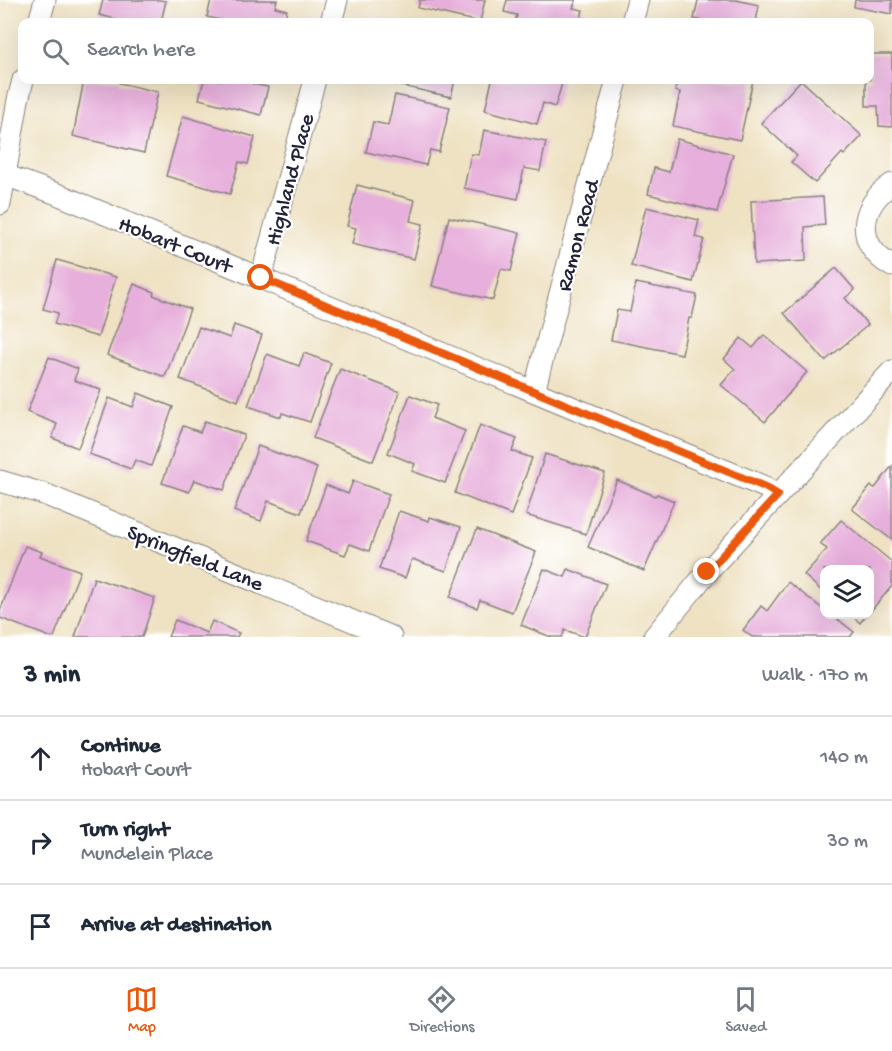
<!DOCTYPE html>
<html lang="en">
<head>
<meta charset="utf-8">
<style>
	:root { --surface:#fff; --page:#f2f2f3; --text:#1f2937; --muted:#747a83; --line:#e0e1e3; --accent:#ea580c }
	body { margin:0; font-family:"Gochi Hand",sans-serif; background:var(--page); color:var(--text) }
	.controls { position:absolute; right:18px; bottom:18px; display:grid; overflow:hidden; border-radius:12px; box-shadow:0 6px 24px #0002 }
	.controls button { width:54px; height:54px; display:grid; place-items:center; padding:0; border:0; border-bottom:2px solid var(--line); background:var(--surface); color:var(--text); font:30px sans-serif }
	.stop { position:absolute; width:18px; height:18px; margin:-14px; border:4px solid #ea580c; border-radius:50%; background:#fff }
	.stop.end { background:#ea580c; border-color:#fff; box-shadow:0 2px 6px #0008 }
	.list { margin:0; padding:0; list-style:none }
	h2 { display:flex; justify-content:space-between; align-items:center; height:78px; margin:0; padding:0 24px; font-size:26px }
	h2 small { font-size:20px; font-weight:400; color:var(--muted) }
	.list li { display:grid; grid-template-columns:39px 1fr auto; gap:18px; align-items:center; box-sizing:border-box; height:84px; padding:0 24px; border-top:2px solid var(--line) }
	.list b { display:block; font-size:22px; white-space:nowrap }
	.list p { margin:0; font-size:20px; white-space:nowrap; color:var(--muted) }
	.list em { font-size:20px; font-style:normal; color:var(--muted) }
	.icon { flex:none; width:33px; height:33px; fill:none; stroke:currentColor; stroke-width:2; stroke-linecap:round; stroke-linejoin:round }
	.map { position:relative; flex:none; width:892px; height:637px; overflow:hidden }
	.search { position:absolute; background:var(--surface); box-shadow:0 6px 24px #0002; left:18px; right:18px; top:18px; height:66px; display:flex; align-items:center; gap:15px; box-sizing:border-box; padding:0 21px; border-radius:12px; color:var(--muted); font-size:22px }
	.sheet { height:330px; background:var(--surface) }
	nav { display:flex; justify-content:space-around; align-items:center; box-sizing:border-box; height:84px; border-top:2px solid var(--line); background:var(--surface); font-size:16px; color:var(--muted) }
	nav a { display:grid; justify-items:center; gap:3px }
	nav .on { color:var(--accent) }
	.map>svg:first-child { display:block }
	.building { fill:#e7afdb }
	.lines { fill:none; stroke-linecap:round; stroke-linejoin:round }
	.street-casing { stroke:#88827f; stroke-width:23 }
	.street { stroke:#fff; stroke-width:21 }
	.route { stroke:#ea580c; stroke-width:8 }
	.labels { text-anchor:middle; stroke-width:4.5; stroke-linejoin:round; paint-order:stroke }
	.street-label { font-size:22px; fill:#22223b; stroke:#fff }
</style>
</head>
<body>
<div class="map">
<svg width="892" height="637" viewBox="0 0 892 637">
	<rect width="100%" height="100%" fill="#fff"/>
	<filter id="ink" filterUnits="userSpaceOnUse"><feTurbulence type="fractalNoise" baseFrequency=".0167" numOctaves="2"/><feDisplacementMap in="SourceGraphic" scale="12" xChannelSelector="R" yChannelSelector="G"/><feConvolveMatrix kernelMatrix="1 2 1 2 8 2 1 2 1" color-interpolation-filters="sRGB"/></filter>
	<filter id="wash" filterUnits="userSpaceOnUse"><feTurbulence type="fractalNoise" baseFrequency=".008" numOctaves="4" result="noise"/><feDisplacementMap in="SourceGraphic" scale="24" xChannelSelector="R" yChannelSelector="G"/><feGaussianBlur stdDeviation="1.35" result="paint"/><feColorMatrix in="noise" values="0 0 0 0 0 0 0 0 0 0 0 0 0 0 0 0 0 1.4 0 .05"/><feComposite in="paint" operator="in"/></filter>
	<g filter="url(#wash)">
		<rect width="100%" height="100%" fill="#efe2c3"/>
		<g id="blocks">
			<g class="building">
				<path d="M103 0H160L166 1 161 22H115L116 19 99 15Z"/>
				<path d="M211 0H277L275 7 287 10 284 22H229L207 17Z"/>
				<path d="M420 0H485L480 22 418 8Z"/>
				<path d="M507 0H576L573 8 583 10 580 22H515L517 15 504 12Z"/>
				<path d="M698 0H736L759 5 756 22H707L694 19Z"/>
				<path d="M855 0H892V14L854 7Z"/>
				<path d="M870 54H892V127L879 126 878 106H866V80H870Z"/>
				<path d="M84 80H119V83L158 92 144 153 73 136Z"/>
				<path d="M204 80H254L253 84 268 87 261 115 199 99Z"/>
				<path d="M384 80H455L451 97 384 82Z"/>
				<path d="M492 80H563L555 107 543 103 537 124 485 110Z"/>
				<path d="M677 80H753L740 140 673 126 680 92 675 91Z"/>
				<path d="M801 80 862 136 844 155 842 153 815 183 791 162 797 156 761 123Z"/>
				<path d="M395 95 450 107 439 152 430 150 426 165 366 152 373 122 388 125Z"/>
				<path d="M183 116 255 137 248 164 239 162 230 194 166 176Z"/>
				<path d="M484 130 546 142 540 171 524 168 518 199 464 188 471 154 479 155Z"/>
				<path d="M677 139 733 154 717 212 648 194 654 168 669 172Z"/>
				<path d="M357 185 415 200 410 221 423 224 414 259 352 244 356 228 347 226Z"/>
				<path d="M823 197 825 225 805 227 806 261 754 264 751 201Z"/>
				<path d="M646 207 699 220 695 237 704 239 693 282 631 266Z"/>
				<path d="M449 217 520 233 511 271 501 269 493 300 432 286Z"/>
				<path d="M57 260 116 277 98 337 54 324 58 313 43 309Z"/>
				<path d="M836 268 855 290 845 298 868 325 825 361 784 313Z"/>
				<path d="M636 283 697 295 692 318H689L682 354 611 340 617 310 630 312Z"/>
				<path d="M134 284 154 292 153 295 190 309 165 377 107 355Z"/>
				<path d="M234 325 262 335 238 401 180 379 199 327 230 338Z"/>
				<path d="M764 335 807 372 765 422 721 385 735 369 724 359 741 338 753 348Z"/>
				<path d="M304 353 331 363 310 422 282 413 281 417 248 406 267 354 299 366Z"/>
				<path d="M49 357 78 369 74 380 101 390 78 448 52 438 57 424 27 412Z"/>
				<path d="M340 369 400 392 373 461 313 438Z"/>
				<path d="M138 393 173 407 151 466 135 460 131 469 89 454 109 398 133 407Z"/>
				<path d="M410 395 437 405 432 418 465 431 445 483 412 471 415 464 388 453Z"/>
				<path d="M205 421 244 435 224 490 194 480 189 492 162 483 183 426 200 432Z"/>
				<path d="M480 425 517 439 512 451 532 458 511 515 455 493Z"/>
				<path d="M258 446 317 468 301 513 268 501 261 521 234 511Z"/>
				<path d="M545 454 605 473 586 534 526 515Z"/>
				<path d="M892 466V540L852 509 871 486 875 488Z"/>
				<path d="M617 480 655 496 657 494 674 501 644 571 588 547Z"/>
				<path d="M353 481 389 494 369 551 350 544 345 555 306 541 326 485 348 494Z"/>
				<path d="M399 511 429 521 430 517 461 527 446 571 412 559 405 578 379 569Z"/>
				<path d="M841 520 892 562V586L870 612V570H824V593L804 575 827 549 820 544Z"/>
				<path d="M477 529 536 552 512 612 480 600 477 608 450 597Z"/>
				<path d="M25 546 42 552 40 556 80 571 54 637H50L0 618V611Z"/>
				<path d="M544 569 565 577 568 569 606 584 585 637 565 630 562 637H551L521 625Z"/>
				<path d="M94 578 155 598 142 637H75Z"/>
				<path d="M788 582 824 610V614H831L854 632 850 637H752L743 630 761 606 767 611Z"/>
				<path d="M850 614H867L860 623Z"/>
				<path d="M175 620 207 633 212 621 239 633 237 637H168Z"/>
			</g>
		</g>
	</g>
	<g filter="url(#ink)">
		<use href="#blocks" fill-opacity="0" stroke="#88827f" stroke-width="1.5"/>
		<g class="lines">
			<defs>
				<g id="street">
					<path d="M39 22 45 0"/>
					<path d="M331 22 337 0"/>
					<path d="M632 22 638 0"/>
					<path d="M5 175 57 194 765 487 778 495"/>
					<path d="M892 184C859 206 854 245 892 266"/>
					<path d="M0 204 18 100 23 80"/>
					<path d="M261 278 315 80"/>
					<path d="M534 391 617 80"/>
					<path d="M0 481 44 494 391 637"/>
					<path d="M654 637 707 572 892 371"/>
				</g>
			</defs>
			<use href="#street" class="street-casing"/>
			<use href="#street" class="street"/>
		</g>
	</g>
	<g class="lines" filter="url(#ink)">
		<path class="route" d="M261 278 765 487 778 495 707 572"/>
	</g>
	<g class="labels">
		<g class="street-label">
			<text transform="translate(288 179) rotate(-75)" y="8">Highland Place</text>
			<text transform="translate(576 235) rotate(-75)" y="8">Ramon Road</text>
			<text transform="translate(176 243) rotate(22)" y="8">Hobart Court</text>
			<text transform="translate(196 556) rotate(22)" y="8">Springfield Lane</text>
		</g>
	</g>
</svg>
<div class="controls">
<button><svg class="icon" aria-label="layers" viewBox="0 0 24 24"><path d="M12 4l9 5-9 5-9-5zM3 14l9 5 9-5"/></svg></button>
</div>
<div class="stop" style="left:261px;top:278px"></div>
<div class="stop end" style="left:707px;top:572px"></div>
<div class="search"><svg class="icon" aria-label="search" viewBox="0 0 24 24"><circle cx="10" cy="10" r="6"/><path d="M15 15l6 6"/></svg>Search here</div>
</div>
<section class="sheet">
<h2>3 min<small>Walk · 170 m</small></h2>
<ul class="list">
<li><svg class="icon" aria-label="ahead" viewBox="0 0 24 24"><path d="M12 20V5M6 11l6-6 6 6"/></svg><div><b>Continue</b><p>Hobart Court</p></div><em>140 m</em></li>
<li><svg class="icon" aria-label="right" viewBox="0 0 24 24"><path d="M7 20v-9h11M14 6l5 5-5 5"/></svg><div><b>Turn right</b><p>Mundelein Place</p></div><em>30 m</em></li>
<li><svg class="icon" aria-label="arrive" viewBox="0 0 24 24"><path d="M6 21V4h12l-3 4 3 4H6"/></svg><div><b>Arrive at destination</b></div></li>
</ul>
</section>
<nav>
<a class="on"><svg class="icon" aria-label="map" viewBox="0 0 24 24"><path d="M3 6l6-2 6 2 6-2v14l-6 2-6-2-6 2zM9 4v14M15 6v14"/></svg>Map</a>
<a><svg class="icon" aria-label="directions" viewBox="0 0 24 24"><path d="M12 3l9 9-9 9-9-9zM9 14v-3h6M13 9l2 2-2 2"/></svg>Directions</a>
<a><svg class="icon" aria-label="saved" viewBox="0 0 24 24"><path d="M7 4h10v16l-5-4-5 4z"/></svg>Saved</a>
</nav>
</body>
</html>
